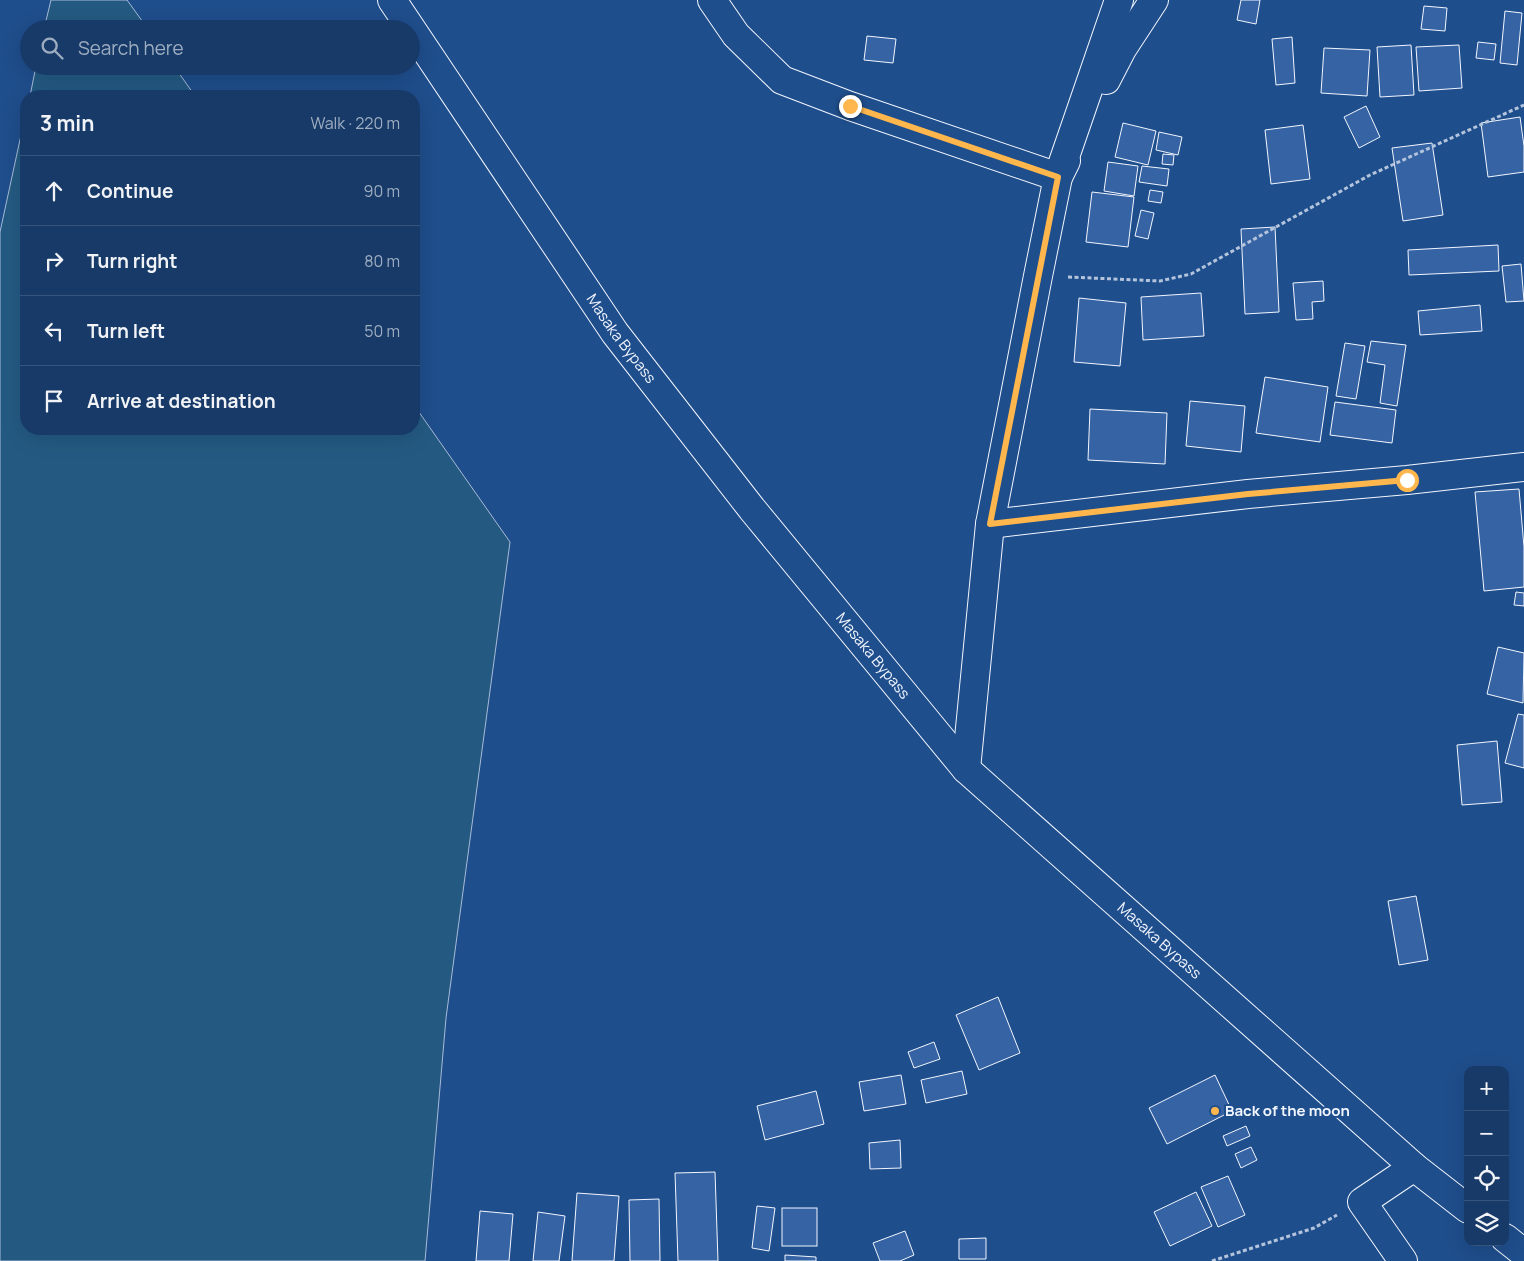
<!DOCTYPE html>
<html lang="en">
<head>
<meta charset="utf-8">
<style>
	:root { --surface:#173a69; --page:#244571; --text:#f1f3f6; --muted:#9eadc0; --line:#36547d }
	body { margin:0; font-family:Manrope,sans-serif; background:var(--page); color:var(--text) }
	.controls { position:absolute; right:15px; bottom:15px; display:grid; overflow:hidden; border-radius:10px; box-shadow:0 5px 20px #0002 }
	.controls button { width:45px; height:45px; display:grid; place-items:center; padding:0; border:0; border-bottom:1px solid var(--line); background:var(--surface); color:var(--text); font:25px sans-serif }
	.stop { position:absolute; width:15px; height:15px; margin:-11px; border:4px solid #ffb74d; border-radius:50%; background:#fff }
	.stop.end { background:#ffb74d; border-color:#fff; box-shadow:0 1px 5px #0008 }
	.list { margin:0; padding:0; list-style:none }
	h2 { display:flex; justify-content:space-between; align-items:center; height:65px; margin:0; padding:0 20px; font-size:21px }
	h2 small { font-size:16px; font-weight:400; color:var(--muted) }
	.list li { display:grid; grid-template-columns:32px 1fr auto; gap:15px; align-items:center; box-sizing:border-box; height:70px; padding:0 20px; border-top:1px solid var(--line) }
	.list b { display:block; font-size:19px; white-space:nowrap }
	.list em { font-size:16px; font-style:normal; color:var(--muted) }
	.icon { flex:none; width:28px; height:28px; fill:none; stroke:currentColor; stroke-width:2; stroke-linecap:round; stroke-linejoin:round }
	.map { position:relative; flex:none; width:1524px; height:1261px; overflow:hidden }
	.search { position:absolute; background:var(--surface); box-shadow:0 5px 20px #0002; left:20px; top:20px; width:400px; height:55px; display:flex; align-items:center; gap:12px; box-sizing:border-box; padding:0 18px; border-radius:28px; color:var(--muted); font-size:19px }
	.panel { position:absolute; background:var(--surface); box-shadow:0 5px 20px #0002; left:20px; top:90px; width:400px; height:345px; border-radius:20px }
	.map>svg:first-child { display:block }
	.green { fill:#245a82; stroke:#a8bbd7 }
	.building { fill:#3563a3; stroke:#f2f6ff }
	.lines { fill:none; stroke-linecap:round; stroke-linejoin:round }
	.minor-casing { stroke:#f2f6ff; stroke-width:30 }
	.trunk-casing { stroke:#f2f6ff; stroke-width:30 }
	.path { stroke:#b3c4dc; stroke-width:3; stroke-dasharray:4 2.5; stroke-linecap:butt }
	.minor { stroke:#1f4e8c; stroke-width:28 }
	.trunk { stroke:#1f4e8c; stroke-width:28 }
	.route { stroke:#ffb74d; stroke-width:6 }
	.poi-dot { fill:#ffb74d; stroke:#1f4e8c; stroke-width:2 }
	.labels { text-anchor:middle; stroke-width:4; stroke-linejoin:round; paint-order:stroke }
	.street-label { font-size:15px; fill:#f2f6ff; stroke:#1f4e8c }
	.poi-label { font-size:15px; font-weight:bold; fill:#f2f6ff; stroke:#1f4e8c; text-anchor:start }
</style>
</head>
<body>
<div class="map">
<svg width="1524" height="1261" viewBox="0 0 1524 1261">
	<rect width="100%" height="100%" fill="#1f4e8c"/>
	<g class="green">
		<path d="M51 0H127L148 29H44Z"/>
		<path d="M36 66H174L195 96H30Z"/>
		<path d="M26 112V429H414V405L510 542 446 1018 425 1261H0V232Z"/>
	</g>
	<g class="building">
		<path d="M1241 0H1260L1256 24 1237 20Z"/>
		<path d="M1424 6 1447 8 1445 31 1421 29Z"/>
		<path d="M1505 11 1522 13 1517 65 1500 63Z"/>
		<path d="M867 36 896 39 893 63 864 60Z"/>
		<path d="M1292 37 1295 83 1276 85 1272 39Z"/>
		<path d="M1478 42 1496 44 1494 60 1476 58Z"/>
		<path d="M1411 45 1414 95 1380 97 1377 47Z"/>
		<path d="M1459 45 1462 88 1419 91 1416 47Z"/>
		<path d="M1324 48 1370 50 1367 96 1321 93Z"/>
		<path d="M1366 106 1380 137 1359 148 1344 117Z"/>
		<path d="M1520 117 1524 146V172L1488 177 1481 123Z"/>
		<path d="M1123 123 1156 131 1148 165 1115 157Z"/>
		<path d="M1303 125 1310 179 1271 184 1265 130Z"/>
		<path d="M1159 132 1182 137 1178 155 1156 150Z"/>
		<path d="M1432 143 1443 215 1403 221 1392 148Z"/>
		<path d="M1163 154 1174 155 1173 165 1162 164Z"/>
		<path d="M1108 162 1138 166 1134 196 1104 191Z"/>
		<path d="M1142 166 1169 169 1167 186 1139 182Z"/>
		<path d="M1150 190 1163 192 1161 203 1148 201Z"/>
		<path d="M1092 192 1134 197 1128 247 1086 242Z"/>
		<path d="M1141 210 1154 213 1148 239 1135 236Z"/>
		<path d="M1275 227 1279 312 1245 314 1241 229Z"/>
		<path d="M1498 245 1499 271 1409 275 1408 250Z"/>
		<path d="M1521 264 1524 301 1506 302 1502 266Z"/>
		<path d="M1323 281 1324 301 1312 302 1313 319 1296 320 1293 283Z"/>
		<path d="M1201 293 1204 336 1143 340 1141 297Z"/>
		<path d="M1079 298 1126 303 1120 366 1074 362Z"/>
		<path d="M1480 305 1482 331 1420 335 1418 311Z"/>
		<path d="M1371 341 1406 345 1397 406 1380 403 1385 365 1367 362Z"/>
		<path d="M1345 343 1365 346 1356 399 1336 396Z"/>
		<path d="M1265 377 1328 387 1320 442 1256 433Z"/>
		<path d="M1190 401 1245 406 1241 452 1186 446Z"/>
		<path d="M1335 402 1396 410 1392 443 1330 435Z"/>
		<path d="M1090 409 1167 413 1165 464 1088 460Z"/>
		<path d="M1519 489 1524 547V587L1484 591 1475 492Z"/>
		<path d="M1516 592 1524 593V606L1514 605Z"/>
		<path d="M1498 647 1524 653 1523 703 1487 694Z"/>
		<path d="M1518 714 1524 715V768L1505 763Z"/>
		<path d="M1497 741 1502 802 1462 805 1457 745Z"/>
		<path d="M1416 896 1428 960 1399 965 1388 901Z"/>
		<path d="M998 997 1020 1053 979 1070 956 1015Z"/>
		<path d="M934 1042 940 1059 914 1068 908 1052Z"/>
		<path d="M962 1071 967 1094 926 1103 921 1080Z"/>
		<path d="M901 1075 906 1104 864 1111 859 1082Z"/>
		<path d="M1215 1075 1232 1111 1167 1144 1149 1108Z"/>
		<path d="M816 1091 824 1124 765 1140 757 1106Z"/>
		<path d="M1246 1126 1250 1136 1227 1146 1223 1136Z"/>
		<path d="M900 1140 901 1168 870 1169 869 1143Z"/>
		<path d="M1251 1147 1257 1160 1241 1168 1235 1154Z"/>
		<path d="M715 1172 718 1261H678L675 1173Z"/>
		<path d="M1228 1176 1245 1215 1218 1227 1201 1187Z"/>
		<path d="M1196 1192 1212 1226 1170 1246 1154 1212Z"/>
		<path d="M577 1193 619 1196 614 1261H572Z"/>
		<path d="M659 1199 660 1261H630L629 1200Z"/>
		<path d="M757 1206 775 1208 769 1251 752 1248Z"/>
		<rect x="782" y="1208" width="35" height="38"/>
		<path d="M480 1211 513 1214 509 1261H476Z"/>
		<path d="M538 1212 565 1216 559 1261H533Z"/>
		<path d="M905 1231 914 1255 900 1261H880L873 1243Z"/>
		<path d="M986 1238V1259H959V1239Z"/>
		<path d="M785 1255 816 1257V1261H785Z"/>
	</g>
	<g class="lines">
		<defs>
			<g id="minor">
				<path d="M712 0 736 35 782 80 850 106 1058 177 1066 161"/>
				<path d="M1106 80 1122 49 1154 0"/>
				<path d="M990 524 1248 494 1407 480 1524 467"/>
				<path d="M966 769 990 524 1038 276 1058 177 1119 0"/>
				<path d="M1403 1261 1362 1202 1414 1167"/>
			</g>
			<g id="trunk">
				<path id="s1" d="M392 0 615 333 752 509 966 769 1414 1167 1468 1209"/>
				<path d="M1505 1238 1524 1253"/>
			</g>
		</defs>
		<use href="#minor" class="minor-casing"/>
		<use href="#trunk" class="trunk-casing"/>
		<g class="path">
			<path d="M1068 277 1160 281 1191 274 1370 175 1524 105"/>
			<path d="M1212 1261 1314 1228 1337 1215"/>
		</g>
		<use href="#minor" class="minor"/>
		<use href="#trunk" class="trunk"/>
	</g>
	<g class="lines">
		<path class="route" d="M850 106 1058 177 990 524 1248 494 1407 480"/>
	</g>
	<circle class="poi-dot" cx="1215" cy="1111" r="5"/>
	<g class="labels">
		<g class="street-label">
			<text dy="5" stroke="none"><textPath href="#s1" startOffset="409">Masaka Bypass</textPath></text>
			<text dy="5" stroke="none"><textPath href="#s1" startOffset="814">Masaka Bypass</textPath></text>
			<text dy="5" stroke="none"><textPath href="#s1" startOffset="1219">Masaka Bypass</textPath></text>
		</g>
		<g class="poi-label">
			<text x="1225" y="1116">Back of the moon</text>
		</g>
	</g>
</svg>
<div class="controls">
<button>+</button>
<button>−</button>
<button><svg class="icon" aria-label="locate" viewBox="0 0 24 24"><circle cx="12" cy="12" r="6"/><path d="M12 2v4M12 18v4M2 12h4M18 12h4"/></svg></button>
<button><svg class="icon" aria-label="layers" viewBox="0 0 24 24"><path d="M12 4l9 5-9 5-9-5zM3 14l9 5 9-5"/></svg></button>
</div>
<div class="stop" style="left:1407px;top:480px"></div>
<div class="stop end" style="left:850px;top:106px"></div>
<div class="search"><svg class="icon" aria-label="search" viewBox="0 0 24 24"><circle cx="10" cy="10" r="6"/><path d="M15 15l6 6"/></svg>Search here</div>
<section class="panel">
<h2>3 min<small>Walk · 220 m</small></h2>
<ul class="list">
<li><svg class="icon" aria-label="ahead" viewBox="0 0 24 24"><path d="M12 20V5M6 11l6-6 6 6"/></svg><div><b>Continue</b></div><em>90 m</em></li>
<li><svg class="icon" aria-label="right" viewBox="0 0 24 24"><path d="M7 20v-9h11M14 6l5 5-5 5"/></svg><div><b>Turn right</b></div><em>80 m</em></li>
<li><svg class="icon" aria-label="left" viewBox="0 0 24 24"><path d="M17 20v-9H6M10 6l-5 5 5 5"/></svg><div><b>Turn left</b></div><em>50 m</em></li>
<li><svg class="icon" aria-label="arrive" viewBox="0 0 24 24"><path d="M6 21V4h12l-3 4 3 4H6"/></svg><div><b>Arrive at destination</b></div></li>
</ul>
</section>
</div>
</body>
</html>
